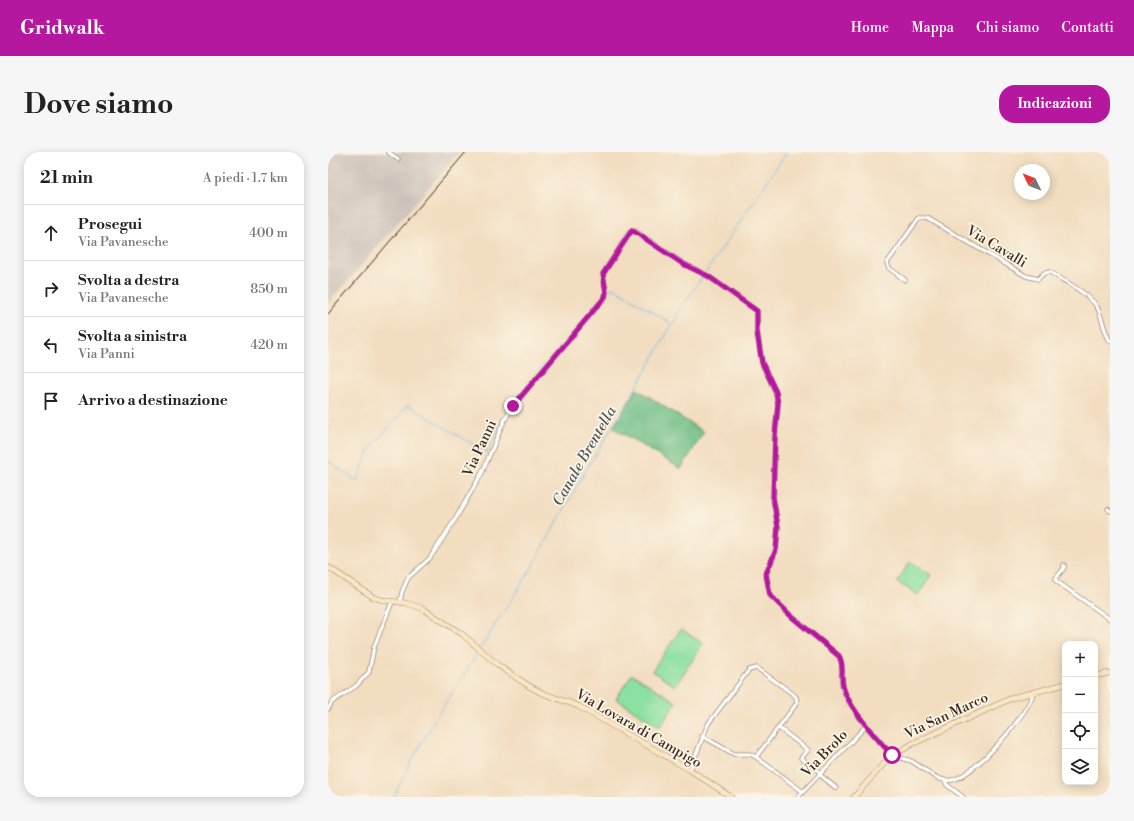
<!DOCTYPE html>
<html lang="it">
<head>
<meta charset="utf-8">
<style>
	:root { --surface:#fff; --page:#f6f6f6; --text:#222; --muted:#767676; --line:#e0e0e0; --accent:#b5179e }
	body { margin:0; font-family:"Libre Bodoni",serif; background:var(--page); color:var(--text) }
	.controls { position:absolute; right:12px; bottom:12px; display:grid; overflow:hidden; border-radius:8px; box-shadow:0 2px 10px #0003 }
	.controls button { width:36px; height:36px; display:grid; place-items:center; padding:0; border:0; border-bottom:1px solid var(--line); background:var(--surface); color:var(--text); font:20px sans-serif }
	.compass { position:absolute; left:686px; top:12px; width:36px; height:36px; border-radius:50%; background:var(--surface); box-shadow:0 2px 10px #0003; rotate:313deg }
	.stop { position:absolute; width:12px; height:12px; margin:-9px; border:3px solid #b5179e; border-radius:50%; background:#fff }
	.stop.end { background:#b5179e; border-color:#fff; box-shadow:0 1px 4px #0008 }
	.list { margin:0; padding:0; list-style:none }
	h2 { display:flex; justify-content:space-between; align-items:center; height:52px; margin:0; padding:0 16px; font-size:17px }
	h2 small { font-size:13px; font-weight:400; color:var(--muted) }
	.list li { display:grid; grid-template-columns:26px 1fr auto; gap:12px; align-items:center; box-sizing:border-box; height:56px; padding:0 16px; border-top:1px solid var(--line) }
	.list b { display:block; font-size:15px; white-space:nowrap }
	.list p { margin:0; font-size:13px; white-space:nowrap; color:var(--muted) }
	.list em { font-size:13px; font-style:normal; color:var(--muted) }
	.icon { flex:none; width:22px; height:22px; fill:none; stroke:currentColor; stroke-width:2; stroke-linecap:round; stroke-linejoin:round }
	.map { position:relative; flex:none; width:782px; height:645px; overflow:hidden; border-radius:16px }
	header { display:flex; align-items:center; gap:24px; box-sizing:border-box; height:56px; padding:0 20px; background:var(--accent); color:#fff }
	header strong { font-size:19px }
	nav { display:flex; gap:22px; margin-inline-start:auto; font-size:14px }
	.intro { display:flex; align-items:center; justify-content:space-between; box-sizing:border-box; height:96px; padding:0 24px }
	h1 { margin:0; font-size:28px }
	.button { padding:10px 18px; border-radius:16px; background:var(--accent); color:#fff; font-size:14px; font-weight:700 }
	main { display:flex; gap:24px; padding:0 24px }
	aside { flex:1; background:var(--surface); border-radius:16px; box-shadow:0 2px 10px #0003 }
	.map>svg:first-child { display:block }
	.industrial { fill:#ccc2b9 }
	.green { fill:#8ce0a1; stroke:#648560 }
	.forest { fill:#71be87; stroke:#567452 }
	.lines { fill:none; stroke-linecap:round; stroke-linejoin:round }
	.stream { stroke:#6ab9e5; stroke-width:1 }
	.street-casing { stroke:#96846f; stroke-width:5 }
	.secondary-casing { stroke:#96846f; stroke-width:6 }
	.street { stroke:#fff; stroke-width:3.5 }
	.secondary { stroke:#fbe6c4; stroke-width:5 }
	.rail { stroke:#3b2a1e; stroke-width:1 }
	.route { stroke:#b5179e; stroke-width:5 }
	.labels { text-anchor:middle; stroke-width:3.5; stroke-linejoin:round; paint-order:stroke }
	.street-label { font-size:14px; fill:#3b2a1e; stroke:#fcf5e5 }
	.water-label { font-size:15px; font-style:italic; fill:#49555a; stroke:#fcf5e5 }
</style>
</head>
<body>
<header>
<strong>Gridwalk</strong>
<nav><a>Home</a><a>Mappa</a><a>Chi siamo</a><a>Contatti</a></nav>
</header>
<div class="intro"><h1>Dove siamo</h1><a class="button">Indicazioni</a></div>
<main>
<aside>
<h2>21 min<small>A piedi · 1.7 km</small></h2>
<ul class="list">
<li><svg class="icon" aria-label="ahead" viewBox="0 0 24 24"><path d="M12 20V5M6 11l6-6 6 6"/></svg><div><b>Prosegui</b><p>Via Pavanesche</p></div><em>400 m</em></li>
<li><svg class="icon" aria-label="right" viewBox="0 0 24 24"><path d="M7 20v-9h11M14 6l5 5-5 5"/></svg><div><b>Svolta a destra</b><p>Via Pavanesche</p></div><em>850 m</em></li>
<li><svg class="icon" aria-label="left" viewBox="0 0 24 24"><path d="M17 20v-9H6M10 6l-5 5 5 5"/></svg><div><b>Svolta a sinistra</b><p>Via Panni</p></div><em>420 m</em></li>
<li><svg class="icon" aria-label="arrive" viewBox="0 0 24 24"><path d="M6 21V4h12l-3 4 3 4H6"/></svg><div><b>Arrivo a destinazione</b></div></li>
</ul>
</aside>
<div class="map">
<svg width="782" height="645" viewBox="0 0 782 645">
	<rect width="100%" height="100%" fill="#fcf5e5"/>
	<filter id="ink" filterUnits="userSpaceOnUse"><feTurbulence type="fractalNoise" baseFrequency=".025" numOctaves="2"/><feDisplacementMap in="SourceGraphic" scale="8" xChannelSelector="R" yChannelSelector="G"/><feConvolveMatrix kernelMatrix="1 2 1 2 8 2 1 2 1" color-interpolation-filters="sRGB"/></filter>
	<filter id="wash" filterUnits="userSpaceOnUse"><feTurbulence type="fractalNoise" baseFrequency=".012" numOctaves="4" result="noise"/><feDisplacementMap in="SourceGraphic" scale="16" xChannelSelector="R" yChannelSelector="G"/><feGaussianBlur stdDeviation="0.9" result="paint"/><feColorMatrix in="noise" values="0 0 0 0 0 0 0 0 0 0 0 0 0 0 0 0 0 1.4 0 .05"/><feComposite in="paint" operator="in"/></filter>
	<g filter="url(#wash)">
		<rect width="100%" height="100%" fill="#f2ddc0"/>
		<path class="industrial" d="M0 0H131L0 152Z"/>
		<g class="green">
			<path d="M582 410 586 411V412L603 423 590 443 569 430Z"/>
			<path d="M353 477 375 492 347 534 324 519Z"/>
			<path d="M304 522 348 550 332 575 288 547Z"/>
		</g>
		<path class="forest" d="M309 237 376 280 353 317 285 276Z"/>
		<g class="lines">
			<g class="stream">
				<path d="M378 120 459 0"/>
				<path d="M278 146 285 135 344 172"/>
				<path d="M259 169 272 154"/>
				<path d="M179 257 233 194"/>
				<path d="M0 309 29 329 42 297 80 253 159 301 178 259"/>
				<path d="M153 495 203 417 259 316 299 252 357 150 376 123"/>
				<path d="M66 645C88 594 120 547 150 501"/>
			</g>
		</g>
	</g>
	<g filter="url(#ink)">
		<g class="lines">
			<defs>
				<g id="street">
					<path d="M60 0 70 7"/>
					<path d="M577 128 561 116 559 111 591 66H599L698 124 710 127 716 121 722 120C734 128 762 142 769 155 775 166 775 178 782 189"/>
					<path d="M780 357 782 359"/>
					<path d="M736 413V416L728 426V429L782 467"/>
					<path d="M72 450 74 440 80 426 102 406 128 366 154 321 176 269 185 254 277 145 278 140 275 122 302 79 306 78 355 111 380 124 429 159V180L434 211 447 239 450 252 447 284 445 345 450 375 448 398 438 422 442 443 463 464 511 504C517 515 512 525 515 537 523 559 549 586 565 604"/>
					<path d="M0 557 4 550 28 534 41 520 46 495 64 450"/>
					<path d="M451 576 480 598 473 606 492 620"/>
					<path d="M374 584 406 602H422L428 605 474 639"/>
					<path d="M566 602C571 607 578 607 583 609 593 614 602 623 612 627 616 628 620 629 624 628 644 626 703 560 705 540"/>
					<path d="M362 618 380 572 421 518 429 516 465 542 468 545 469 551 428 605"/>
					<path d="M491 622 508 636"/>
					<path d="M617 628 619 633 635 645"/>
					<path d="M470 645 538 574"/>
				</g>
				<g id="secondary">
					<path d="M0 415 45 445 54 448 78 451 94 456 134 482 171 514 201 534 214 541 250 554 362 618 403 645"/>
					<path d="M767 524 782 521"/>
					<path d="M526 645 560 607 584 592 684 546 737 532"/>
				</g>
			</defs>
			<use href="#street" class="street-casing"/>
			<use href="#secondary" class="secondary-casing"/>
			<use href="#street" class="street"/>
			<use href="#secondary" class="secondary"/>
			<path class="rail" d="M0 162 138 0"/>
		</g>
	</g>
	<g class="lines" filter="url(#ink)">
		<path class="route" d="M185 254 277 145 278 140 275 122 304 78 355 112 380 124 429 159V180L434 211 448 240 450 252 447 284 445 345 450 375 448 398 438 422 442 443 463 464 511 504C517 514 512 523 515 534 519 554 550 588 564 603"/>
	</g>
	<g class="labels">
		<g class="street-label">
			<text transform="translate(669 94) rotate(31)" y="5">Via Cavalli</text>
			<text transform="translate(151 296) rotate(-65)" y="5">Via Panni</text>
			<text transform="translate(618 563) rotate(-25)" y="5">Via San Marco</text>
			<text transform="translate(311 576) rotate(30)" y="5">Via Lovara di Campigo</text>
			<text transform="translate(496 601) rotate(-46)" y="5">Via Brolo</text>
		</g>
		<g class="water-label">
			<text transform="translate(256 304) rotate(-60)" y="5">Canale Brentella</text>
		</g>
	</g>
</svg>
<div class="controls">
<button>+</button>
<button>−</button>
<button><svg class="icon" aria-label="locate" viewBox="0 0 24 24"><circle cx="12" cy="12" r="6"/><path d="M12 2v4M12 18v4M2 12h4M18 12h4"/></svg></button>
<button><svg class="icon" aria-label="layers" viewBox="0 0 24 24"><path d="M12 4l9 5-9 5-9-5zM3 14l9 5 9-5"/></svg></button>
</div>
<svg class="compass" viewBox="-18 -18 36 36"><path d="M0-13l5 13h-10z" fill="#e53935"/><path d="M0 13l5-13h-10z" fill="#767676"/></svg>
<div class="stop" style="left:564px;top:603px"></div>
<div class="stop end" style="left:185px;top:254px"></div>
</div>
</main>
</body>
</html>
